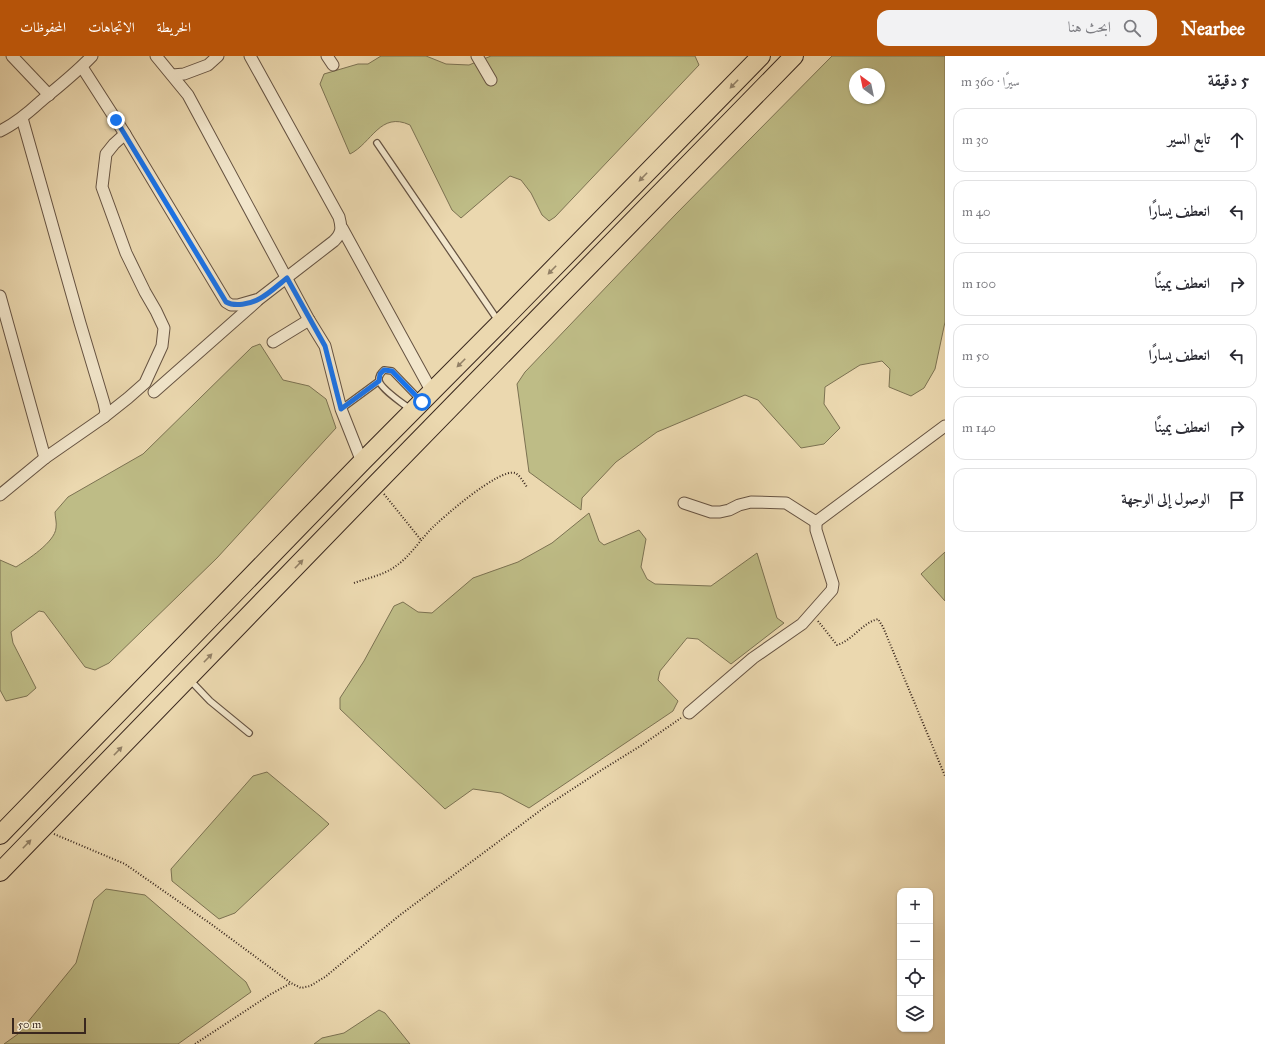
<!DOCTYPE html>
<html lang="ar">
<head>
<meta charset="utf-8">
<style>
	:root { --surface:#fff; --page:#f2f2f3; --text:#2b2b33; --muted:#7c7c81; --line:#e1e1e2; --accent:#b45309 }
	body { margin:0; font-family:"IM FELL Great Primer",Amiri,serif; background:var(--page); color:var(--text); direction:rtl }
	.controls { position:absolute; right:12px; bottom:12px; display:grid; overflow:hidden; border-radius:8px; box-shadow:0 1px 3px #0004 }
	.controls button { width:36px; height:36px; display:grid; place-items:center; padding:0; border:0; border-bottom:1px solid var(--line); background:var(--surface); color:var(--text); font:20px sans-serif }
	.compass { position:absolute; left:849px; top:12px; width:36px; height:36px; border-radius:50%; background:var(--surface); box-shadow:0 1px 3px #0004; rotate:327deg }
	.scale { position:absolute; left:12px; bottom:10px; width:74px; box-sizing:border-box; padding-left:4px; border:2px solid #39271e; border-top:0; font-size:11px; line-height:14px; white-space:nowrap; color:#39271e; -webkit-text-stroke:3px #f2e6cb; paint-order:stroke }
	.stop { position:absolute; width:12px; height:12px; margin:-9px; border:3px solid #1a73e8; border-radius:50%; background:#fff }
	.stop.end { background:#1a73e8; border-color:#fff; box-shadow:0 1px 4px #0008 }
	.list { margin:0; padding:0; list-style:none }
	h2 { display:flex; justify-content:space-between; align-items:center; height:52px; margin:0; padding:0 16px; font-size:17px }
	h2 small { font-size:13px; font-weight:400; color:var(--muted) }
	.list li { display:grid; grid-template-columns:26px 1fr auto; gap:12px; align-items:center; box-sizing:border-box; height:64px; margin:0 8px 8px; padding:0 8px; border:1px solid var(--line); border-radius:12px }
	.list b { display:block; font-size:15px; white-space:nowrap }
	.list em { font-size:13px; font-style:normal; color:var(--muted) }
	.icon { flex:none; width:22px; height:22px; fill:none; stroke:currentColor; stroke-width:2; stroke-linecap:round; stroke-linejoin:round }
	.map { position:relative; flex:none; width:945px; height:988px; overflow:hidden; direction:ltr }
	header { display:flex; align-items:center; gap:24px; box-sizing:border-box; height:56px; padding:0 20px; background:var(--accent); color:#fff }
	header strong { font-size:19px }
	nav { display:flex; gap:22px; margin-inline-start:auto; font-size:14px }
	.search { width:280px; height:36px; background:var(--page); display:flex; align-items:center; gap:10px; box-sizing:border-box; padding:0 14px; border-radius:12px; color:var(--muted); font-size:15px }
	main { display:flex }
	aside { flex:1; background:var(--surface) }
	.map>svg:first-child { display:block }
	.green { fill:#bebc86; stroke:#7c7252; fill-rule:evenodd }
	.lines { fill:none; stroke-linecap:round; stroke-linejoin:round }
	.service-casing { stroke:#665342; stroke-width:8 }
	.minor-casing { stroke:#665342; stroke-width:13 }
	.trunk-casing { stroke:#39271e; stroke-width:20 }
	.path { stroke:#39271e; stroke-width:2; stroke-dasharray:1 2; stroke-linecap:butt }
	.service { stroke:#f2e6cb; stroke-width:5.5 }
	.minor { stroke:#f2e6cb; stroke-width:11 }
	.trunk { stroke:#ebd8af; stroke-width:18 }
	.oneway { fill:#928066 }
	.route { stroke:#1a73e8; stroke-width:5 }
</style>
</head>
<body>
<header>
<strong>Nearbee</strong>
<div class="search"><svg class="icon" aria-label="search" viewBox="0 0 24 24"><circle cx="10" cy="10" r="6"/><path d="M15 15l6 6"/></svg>ابحث هنا</div>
<nav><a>الخريطة</a><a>الاتجاهات</a><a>المحفوظات</a></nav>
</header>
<main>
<aside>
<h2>5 دقيقة<small>سيرًا · 360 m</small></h2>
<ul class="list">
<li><svg class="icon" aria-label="ahead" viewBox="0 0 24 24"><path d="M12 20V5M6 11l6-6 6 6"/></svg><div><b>تابع السير</b></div><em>30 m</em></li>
<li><svg class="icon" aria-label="left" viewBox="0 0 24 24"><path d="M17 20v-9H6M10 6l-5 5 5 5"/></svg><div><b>انعطف يسارًا</b></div><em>40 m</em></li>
<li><svg class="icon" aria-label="right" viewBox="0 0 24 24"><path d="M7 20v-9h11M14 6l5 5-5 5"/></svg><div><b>انعطف يمينًا</b></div><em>100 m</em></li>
<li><svg class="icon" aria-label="left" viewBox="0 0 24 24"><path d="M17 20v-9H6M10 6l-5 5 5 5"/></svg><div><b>انعطف يسارًا</b></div><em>50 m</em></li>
<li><svg class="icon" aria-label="right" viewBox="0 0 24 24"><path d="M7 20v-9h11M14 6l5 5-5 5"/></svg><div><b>انعطف يمينًا</b></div><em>140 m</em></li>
<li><svg class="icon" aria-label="arrive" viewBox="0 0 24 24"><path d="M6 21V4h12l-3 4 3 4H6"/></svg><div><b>الوصول إلى الوجهة</b></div></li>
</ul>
</aside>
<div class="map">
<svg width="945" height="988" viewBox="0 0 945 988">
	<rect width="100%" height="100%" fill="#ebd8af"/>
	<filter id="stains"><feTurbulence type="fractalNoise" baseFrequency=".005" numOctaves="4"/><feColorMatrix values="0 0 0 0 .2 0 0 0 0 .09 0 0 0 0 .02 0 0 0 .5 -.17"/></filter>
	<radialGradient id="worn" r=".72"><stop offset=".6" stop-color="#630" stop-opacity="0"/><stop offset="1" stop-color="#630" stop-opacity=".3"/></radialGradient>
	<g class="green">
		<path d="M381 0H426L446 8 469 9 491 0H695L699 9 555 161 549 165 542 159 531 137 521 124 510 120 461 162 452 154 410 69C380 55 372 87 350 98L320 28 324 18 358 8H368Z"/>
		<path d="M832 0H945V266L935 313 924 332 911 340 889 331 890 313 882 305 860 309 825 331 824 348 840 372 824 388 801 392 758 344 745 339 657 376 616 406 582 442 581 454 529 416 517 328 525 316 675 159ZM855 18H879V42H855Z"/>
		<path d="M260 288 283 324 309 330 326 343 336 372 217 502 109 607 95 614 85 611 44 556 39 555 11 576 13 587 36 632 27 640 6 645 0 634V504L16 511C27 504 55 486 56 472 57 467 55 461 55 456L68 441 143 398 252 291Z"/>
		<path d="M589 457 599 485 604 489 639 474 646 483 641 511 647 523 655 528 711 530 757 497 777 562 784 567 731 608 698 583 687 582 660 615 658 624 678 645 673 655 529 752 501 737 473 733 445 753 340 653V642L364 605 394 550 403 546 418 556 432 557 473 522 518 506 552 487Z"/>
		<path d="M945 496V545L921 518Z"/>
		<path d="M267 716 320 760 329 768 235 857 219 863 172 825 171 813 253 720Z"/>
		<path d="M106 833 145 839 246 926 251 936 178 988H4L18 978 76 907 94 844Z"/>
		<path d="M379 954 385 957 410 988H314L322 982 344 977Z"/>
	</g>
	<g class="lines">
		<defs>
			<g id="service">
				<path d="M377 87 499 266"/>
				<path d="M341 353 379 325"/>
				<path d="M411 354C404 348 382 334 379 325 378 320 381 317 384 314L392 315 420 344"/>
				<path d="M190 624 210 645 249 677"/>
			</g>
			<g id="minor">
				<path d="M12 0 49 39"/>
				<path d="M156 0 188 39 309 264 325 290 341 353 362 406"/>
				<path d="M327 0 333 9"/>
				<path d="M477 0 491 24"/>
				<path d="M82 11 125 78 226 246 231 249H238L259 243 334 185C342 177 342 172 339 161L250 0"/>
				<path d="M173 19 184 18 208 9 218 0"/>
				<path d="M0 75C15 68 28 57 40 46 58 31 76 17 92 0"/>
				<path d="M342 172 432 336"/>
				<path d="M0 240 45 402"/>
				<path d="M273 286 309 264"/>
				<path d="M154 336 257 245"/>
				<path d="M104 361 128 342 145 327 162 290 164 272 156 255 145 236 126 197 102 131 106 98 114 88 125 78"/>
				<path d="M0 439 45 402 104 361 106 356 104 347 80 267 22 62"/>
				<path d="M684 447 711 456H720L729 454 739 449 751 446 786 447 816 466 945 370"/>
				<path d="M689 657 753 602 802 568 832 534 833 528 816 474V466"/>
			</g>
			<g id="trunk">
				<path d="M0 779 362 406 500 267 761 0"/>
				<path d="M0 816 376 428 794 0"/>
			</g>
		</defs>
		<use href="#service" class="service-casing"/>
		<use href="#minor" class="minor-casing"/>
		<use href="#trunk" class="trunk-casing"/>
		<g class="path">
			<path d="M384 438 421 484"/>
			<path d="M354 527C368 522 384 519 396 510 409 501 419 486 430 474 442 462 499 412 515 417 520 419 524 427 527 431"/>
			<path d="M818 565 837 589C853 584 862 567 878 563L883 571 945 720"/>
			<path d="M54 778 125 808 211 868 291 927 301 932 310 930 325 921 400 859 545 751 600 715 642 689 681 662"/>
			<path d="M195 988 271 938 291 927"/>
		</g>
		<use href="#service" class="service"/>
		<use href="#minor" class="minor"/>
		<use href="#trunk" class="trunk"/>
	</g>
	<defs><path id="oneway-solid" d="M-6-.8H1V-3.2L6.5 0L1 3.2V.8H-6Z"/></defs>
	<g class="oneway">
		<use href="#oneway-solid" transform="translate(734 28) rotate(134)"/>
		<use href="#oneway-solid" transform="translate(643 121) rotate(134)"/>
		<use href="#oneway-solid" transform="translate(552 214) rotate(134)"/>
		<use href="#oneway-solid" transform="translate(461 307) rotate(135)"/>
		<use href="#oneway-solid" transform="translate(299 508) rotate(-46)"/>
		<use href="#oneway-solid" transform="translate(208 602) rotate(-46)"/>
		<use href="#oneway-solid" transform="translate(118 695) rotate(-46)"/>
		<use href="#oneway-solid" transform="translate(27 788) rotate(-46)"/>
	</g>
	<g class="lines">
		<path class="route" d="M116 64 226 246C235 251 250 248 259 243 269 238 278 229 287 222L325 290 341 353 379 325 380 318 384 314 392 315 422 346"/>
	</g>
	<rect width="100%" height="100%" filter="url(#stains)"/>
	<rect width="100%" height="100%" fill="url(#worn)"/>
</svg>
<div class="controls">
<button>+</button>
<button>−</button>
<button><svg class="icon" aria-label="locate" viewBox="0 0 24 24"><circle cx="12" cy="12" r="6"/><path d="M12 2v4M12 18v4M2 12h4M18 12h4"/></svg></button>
<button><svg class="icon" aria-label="layers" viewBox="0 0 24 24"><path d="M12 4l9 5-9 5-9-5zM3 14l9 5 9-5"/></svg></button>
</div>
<svg class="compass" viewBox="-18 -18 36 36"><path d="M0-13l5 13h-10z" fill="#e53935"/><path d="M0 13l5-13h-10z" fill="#7c7c81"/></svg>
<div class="scale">50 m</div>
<div class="stop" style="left:422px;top:346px"></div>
<div class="stop end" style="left:116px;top:64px"></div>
</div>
</main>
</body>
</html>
